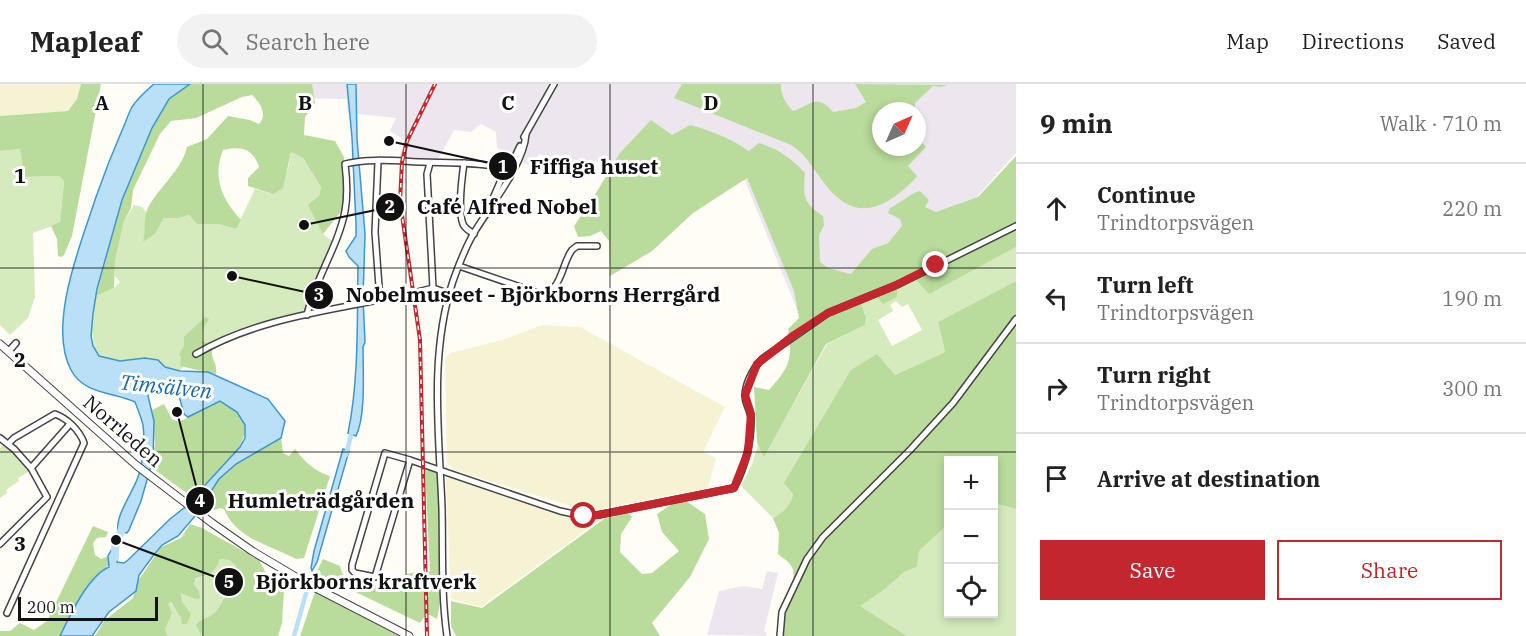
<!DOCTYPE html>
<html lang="en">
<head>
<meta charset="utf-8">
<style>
	:root { --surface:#fff; --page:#f2f2f2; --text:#222; --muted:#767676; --line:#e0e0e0; --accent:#c4262e }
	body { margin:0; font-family:"IBM Plex Serif",serif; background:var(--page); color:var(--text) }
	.controls { position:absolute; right:18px; bottom:18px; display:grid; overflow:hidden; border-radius:0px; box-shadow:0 3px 9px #0003 }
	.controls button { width:54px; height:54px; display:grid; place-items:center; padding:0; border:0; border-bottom:2px solid var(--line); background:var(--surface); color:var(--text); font:30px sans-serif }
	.compass { position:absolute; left:872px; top:18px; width:54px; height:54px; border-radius:50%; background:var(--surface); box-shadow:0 3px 9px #0003; rotate:45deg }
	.scale { position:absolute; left:18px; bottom:15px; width:140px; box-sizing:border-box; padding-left:6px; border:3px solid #111; border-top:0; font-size:16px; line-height:21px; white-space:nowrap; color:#111; -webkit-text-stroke:4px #fff; paint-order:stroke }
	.stop { position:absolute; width:18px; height:18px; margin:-14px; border:4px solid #c4262e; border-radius:50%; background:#fff }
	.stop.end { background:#c4262e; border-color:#fff; box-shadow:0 2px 6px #0008 }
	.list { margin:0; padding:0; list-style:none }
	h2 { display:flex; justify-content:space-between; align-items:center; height:78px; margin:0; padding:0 24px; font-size:26px }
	h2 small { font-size:20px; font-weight:400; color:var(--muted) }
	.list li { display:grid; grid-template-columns:39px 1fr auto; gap:18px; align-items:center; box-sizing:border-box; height:90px; padding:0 24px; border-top:2px solid var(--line) }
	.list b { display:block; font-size:22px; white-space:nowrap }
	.list p { margin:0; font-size:20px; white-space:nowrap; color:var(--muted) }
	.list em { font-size:20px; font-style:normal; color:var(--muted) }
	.actions { display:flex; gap:12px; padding:18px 24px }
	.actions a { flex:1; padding:14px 0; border:2px solid var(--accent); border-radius:0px; text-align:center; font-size:21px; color:var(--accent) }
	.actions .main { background:var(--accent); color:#fff }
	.icon { flex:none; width:33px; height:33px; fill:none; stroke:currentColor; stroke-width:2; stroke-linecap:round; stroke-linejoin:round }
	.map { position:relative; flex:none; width:1016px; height:552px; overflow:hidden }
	header { display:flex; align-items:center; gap:36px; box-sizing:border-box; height:84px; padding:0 30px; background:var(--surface); border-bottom:2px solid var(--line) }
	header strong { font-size:28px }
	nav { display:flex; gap:33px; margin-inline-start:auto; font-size:21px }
	.search { width:420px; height:54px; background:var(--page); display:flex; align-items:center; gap:15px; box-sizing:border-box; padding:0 21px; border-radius:33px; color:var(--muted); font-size:22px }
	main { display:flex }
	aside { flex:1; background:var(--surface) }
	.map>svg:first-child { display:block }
	.industrial { fill:#eee6ef; fill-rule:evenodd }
	.farmland { fill:#f6f3d4 }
	.green { fill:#d5ebbd; fill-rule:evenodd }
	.forest { fill:#b9dc9c }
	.water { fill:#b9e0f7; stroke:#3f96cf; stroke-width:1.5 }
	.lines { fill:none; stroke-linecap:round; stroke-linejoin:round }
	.canal { stroke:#b9e0f7; stroke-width:4.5 }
	.river { stroke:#b9e0f7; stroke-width:8 }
	.minor-casing { stroke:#444; stroke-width:8 }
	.tertiary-casing { stroke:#444; stroke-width:9 }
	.minor { stroke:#fff; stroke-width:5 }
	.tertiary { stroke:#fff; stroke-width:7 }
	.rail-casing { stroke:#c4262e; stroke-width:4 }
	.rail { stroke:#fff; stroke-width:1.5; stroke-dasharray:4.5; stroke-linecap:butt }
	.route { stroke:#c4262e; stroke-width:8 }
	.grid { fill:none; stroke:#111; stroke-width:1.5; stroke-opacity:0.55 }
	.labels { text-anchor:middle; stroke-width:6; stroke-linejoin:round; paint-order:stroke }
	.street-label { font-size:20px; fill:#111; stroke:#fff }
	.water-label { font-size:21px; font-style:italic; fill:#1768a6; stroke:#fff }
	.grid-label { font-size:20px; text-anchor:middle; font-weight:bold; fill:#111; stroke:#fff; stroke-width:6; stroke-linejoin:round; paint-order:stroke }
	.leader { fill:none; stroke:#111; stroke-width:2 }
	.callout-dot { fill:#111; stroke:#fff; stroke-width:2 }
	.mark-label { font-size:18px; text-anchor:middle; font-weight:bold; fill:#fff }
	.callout-label { font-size:21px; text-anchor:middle; font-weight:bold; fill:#111; stroke:#fff; stroke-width:6; stroke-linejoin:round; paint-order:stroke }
</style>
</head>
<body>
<header>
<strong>Mapleaf</strong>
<div class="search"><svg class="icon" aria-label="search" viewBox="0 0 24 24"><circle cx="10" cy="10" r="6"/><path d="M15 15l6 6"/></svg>Search here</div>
<nav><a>Map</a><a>Directions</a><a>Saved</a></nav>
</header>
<main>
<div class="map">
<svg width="1016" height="552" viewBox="0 0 1016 552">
	<rect width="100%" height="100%" fill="#fffdf5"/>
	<g class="industrial">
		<path d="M274 0H1016V69L958 134 856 206 798 228 745 97 589 77 581 84 539 70 532 83 497 64 496 48 481 40 471 48 454 46 437 77 399 75 404 56 390 47 396 34 348 29 347 15 280 14ZM881 27H917V63H881Z"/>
		<path d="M767 487 778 489 764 547 767 549 766 552 707 551 719 507 743 502 762 505Z"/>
	</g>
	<g class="farmland">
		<path d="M0 0H81L77 15 68 27 0 32Z"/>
		<path d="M542 241 580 243 725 323 703 368 716 374 708 404 599 425 571 422 454 386 450 383 447 379 445 277 447 272 450 269 502 256Z"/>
		<path d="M455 393 573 433 601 435 481 523 451 515 446 394Z"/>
	</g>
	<g class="green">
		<path d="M20 65 24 93 59 92 64 97 60 139 33 149 35 213 28 234 10 251 0 241V67Z"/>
		<path d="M291 68 303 74 321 103 319 112 323 150 332 157 316 194 306 227 225 251 195 268 180 287 165 283 158 276 145 274 120 277 99 272C88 253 92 233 96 212L114 204 120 198 115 192V177L124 137 134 121 142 123 146 128 144 157 155 150 164 134H179L189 131 197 140H218L236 145 255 105 273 110 288 85Z"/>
		<path d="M1016 163V197L938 238 945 268 895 291 793 410C791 422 783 428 773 434L741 402 752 380 758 361 764 372 827 260 865 241 866 232 861 219 916 196 929 209ZM896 217 902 223 908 220 922 246 892 262 878 236 893 227 890 221Z"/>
		<path d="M4 360 30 387 18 394 19 397 6 406 7 409 0 414V364Z"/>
		<path d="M994 419 1016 425V552H907L859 522 885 505 904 488 917 483 919 467 948 440V530H994Z"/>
		<path d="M220 475 229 476 236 482C233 494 225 518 216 527 211 533 202 534 197 541L202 552H168L165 545 171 529 168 520 170 518 178 530 188 534 190 530 182 518 181 508 195 515 199 507 194 500 197 494C209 492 216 488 220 475Z"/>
	</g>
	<g class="forest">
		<path d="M81 0H101L72 152 64 171 61 173 58 172 57 155 51 142 60 138 64 97 59 92 24 93 20 65 0 67V32L68 27 77 15Z"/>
		<path d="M190 0H312L315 19 305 33 304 51 335 57 344 73 343 125 323 150 308 121 319 112 321 103 303 74 291 68 283 104 273 110 248 102V94L259 83C253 64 241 62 223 66 212 94 222 115 241 136L236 145 218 140H197L189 131 179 134H164L155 150 143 158C146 148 143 136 147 126 158 103 181 88 187 63L207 55 228 32 250 36 259 40C268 30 260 19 252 11L242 13 196 34 171 37 160 50 133 106 131 124 124 137 115 177 114 204 96 212 122 116 152 44 169 15Z"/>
		<path d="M682 0H781C780 10 786 20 793 27 813 20 816 9 833 28L856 24 866 18 855 0 948 1 940 3 933 2 915 19V27H881V63H917L918 55 926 63 908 82 917 92 914 96C884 126 854 139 825 100 814 86 806 70 791 61L674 14Z"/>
		<path d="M651 36 672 51 690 41C712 47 730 54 749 67L759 59C778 65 791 74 805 89 803 113 803 118 823 132L824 141 819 151 820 178 828 184 851 190 872 165 888 159 902 142 900 135 888 129 890 124C900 119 911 109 920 107L929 116 925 123 936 128 978 113 1016 72V163L929 210 916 196 897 203V213L883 220 877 213 861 219 866 233 865 241 826 260 764 373 757 359 754 303 769 306C789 283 793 277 788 245L799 234 794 207 747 94 693 129 652 167 610 192 609 157 601 147 590 152 578 153 574 142 590 119 620 69Z"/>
		<path d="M1016 197V425L994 419V376H948V440L919 467 917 483 904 488 885 505 860 522 907 552H776C781 537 799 496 792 483 789 477 782 474 778 470L779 449 773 434C783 428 791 422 793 410L784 399 851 286 877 270 895 291 945 268 938 238Z"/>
		<path d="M205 233 209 235 202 247V256L213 264C209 275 218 277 216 290L180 282 181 274 179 270 184 262V253Z"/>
		<path d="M219 317C225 320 231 323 236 327 267 352 210 395 192 413L151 383 155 360 152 326 164 320 172 335 179 338Z"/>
		<path d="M281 354 283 369 289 372 295 365C305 378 314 387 330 392L304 474 296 475C270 461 236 455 224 425L220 424 215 426 202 419 219 395 236 380Z"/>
		<path d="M425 384 438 388 440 519 437 535 430 531 425 532 420 539 316 489 323 475 340 482 342 489 350 498C368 500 376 507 396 498 402 495 405 489 412 489 421 488 421 491 430 487Z"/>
		<path d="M683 415 705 430 709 455 690 493 652 539 660 552H456L451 542V517L482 524 604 435 628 429 632 433 621 450 620 468 642 490 652 489 679 467 662 448 657 430 675 418Z"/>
		<path d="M190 440 202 444 259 476 266 489 284 507 282 539 278 552H202L196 541C201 534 210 534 216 527 224 519 233 494 236 482L229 476 220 475C216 489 209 491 196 494L194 500 199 507 200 514 195 515 181 509 182 518 191 530 187 540H182L181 533 178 530 171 518 168 520 172 529 165 545 168 552H95L105 536 133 514 136 500 161 463 181 454Z"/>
		<path d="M93 442 108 448 106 453 97 454 93 459 95 471 101 475 108 472 110 479 79 516 60 552H0V547H10L20 539 34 546 47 537Z"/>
		<path d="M315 508 401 552H300Z"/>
	</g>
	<g class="water">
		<path d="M154 0H190L169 15 152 44 122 116 97 205 93 230 91 252 93 262 99 272 120 277 145 274 158 276 165 283 180 287 208 288 268 315 285 337 281 354 236 380 219 395 195 432 178 452 162 461 153 472 139 491 136 507 109 528 92 552H60C70 531 88 492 109 483L108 472 113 463 117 465V478L124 479 128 476 170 435 184 424 240 363 245 354V341L237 328 220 317 188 333 184 330 179 312 168 307 159 309 151 306 148 312 154 337 153 375 141 417 129 446 127 449 118 447C115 432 133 408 138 393 143 379 145 356 143 341 141 333 138 326 135 318 115 308 84 311 71 286 47 241 81 159 96 113 104 90 113 67 123 44 126 38 128 30 132 23 137 15 147 6 154 0Z"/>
		<path d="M347 0H356L357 55 365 150 363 214 365 258 363 263C363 287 366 332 356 352L348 349C359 296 357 237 358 182L349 173 346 167 356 152V140L352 54Z"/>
		<path d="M343 365 349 367 317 478 312 487 311 484 314 467Z"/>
	</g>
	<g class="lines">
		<g class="canal">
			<path d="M346 371 352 347"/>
			<path d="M294 552 307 506"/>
		</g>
		<path class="river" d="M115 473V463L125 437"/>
		<defs>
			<g id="minor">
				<path d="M524 53 554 0"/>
				<path d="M378 78 375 148 380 216"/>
				<path d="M430 79 427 90 433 204"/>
				<path d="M464 79C462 93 458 127 463 140 465 145 470 147 474 150"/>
				<path d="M510 83 520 62"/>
				<path d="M494 112 507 82"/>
				<path d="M459 182 535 208C562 214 560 182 572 166L577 162H597"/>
				<path d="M307 231C315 195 338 163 345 127 348 111 347 96 345 80 367 74 398 77 421 78 449 79 478 78 506 84"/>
				<path d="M9 267 16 259"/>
				<path d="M196 270C268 228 354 225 433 204L450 210"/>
				<path d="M0 354 14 365 31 384"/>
				<path d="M410 376 375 493 355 489 352 486V481L385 369 410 376 560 427 583 432 598 431 734 404C745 383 751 360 751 336 751 329 748 324 746 318 742 304 753 284 762 275L828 229 899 200 1016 142"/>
				<path d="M0 460 47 413 31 384 70 340"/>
				<path d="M7 529 84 359C80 347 67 334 55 330L14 354 8 360"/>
				<path d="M447 552C441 510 443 466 442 424 439 349 429 270 453 197 459 180 466 162 475 147 491 121 524 80 526 50"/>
				<path d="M780 552 782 528 807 475 823 453 910 366 953 319 1016 235"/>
			</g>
			<path id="tertiary" d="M0 260 136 381 212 439 252 467 306 499 409 552"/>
		</defs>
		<use href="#minor" class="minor-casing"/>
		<use href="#tertiary" class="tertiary-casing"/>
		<use href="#minor" class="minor"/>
		<use href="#tertiary" class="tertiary"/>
		<defs>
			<path id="rail" d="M427 552 420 256 400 117 402 78 407 57 435 0"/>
		</defs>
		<use href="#rail" class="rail-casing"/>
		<use href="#rail" class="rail"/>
	</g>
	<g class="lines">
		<path class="route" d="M584 432 598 431 734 404 748 368 751 330 745 311 757 280 794 251 828 229 894 202 936 181"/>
	</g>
	<path class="grid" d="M203 0V552M406 0V552M610 0V552M813 0V552M0 184H1016M0 368H1016"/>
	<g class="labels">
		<g class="street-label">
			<text transform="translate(123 347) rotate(41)" y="7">Norrleden</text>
		</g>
		<g class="water-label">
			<text transform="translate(166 303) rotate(6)" y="7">Timsälven</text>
		</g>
	</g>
	<g class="grid-label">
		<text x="102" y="26">A</text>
		<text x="305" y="26">B</text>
		<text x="508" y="26">C</text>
		<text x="711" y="26">D</text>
		<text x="20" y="99">1</text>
		<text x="20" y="283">2</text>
		<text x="20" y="467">3</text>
	</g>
	<path class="leader" d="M389 57L503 82M304 141L390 123M232 192L319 211M177 328L200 417M116 456L229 498"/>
	<g class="callout-dot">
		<circle cx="389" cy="57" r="6"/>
		<circle cx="304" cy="141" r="6"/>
		<circle cx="232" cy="192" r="6"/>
		<circle cx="177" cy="328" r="6"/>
		<circle cx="116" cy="456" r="6"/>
		<circle cx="503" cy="82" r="15"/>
		<circle cx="390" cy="123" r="15"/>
		<circle cx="319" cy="211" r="15"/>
		<circle cx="200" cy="417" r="15"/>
		<circle cx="229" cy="498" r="15"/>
	</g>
	<g class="mark-label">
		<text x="503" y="89">1</text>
		<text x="390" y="129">2</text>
		<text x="319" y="217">3</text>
		<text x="200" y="423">4</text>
		<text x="229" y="504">5</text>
	</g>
	<g class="callout-label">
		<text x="594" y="90">Fiffiga huset</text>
		<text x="507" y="130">Café Alfred Nobel</text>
		<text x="533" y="218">Nobelmuseet - Björkborns Herrgård</text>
		<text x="321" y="424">Humleträdgården</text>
		<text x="366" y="505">Björkborns kraftverk</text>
	</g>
</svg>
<div class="controls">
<button>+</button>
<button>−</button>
<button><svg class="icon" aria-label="locate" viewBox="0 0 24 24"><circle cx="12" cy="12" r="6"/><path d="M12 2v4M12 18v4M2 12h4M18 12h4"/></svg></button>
</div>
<svg class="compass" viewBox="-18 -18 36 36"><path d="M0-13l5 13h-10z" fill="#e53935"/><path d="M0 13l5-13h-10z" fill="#767676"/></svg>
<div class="scale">200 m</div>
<div class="stop" style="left:584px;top:432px"></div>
<div class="stop end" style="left:936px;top:181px"></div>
</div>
<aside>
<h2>9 min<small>Walk · 710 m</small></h2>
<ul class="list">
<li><svg class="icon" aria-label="ahead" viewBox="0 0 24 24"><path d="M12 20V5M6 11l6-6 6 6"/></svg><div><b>Continue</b><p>Trindtorpsvägen</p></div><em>220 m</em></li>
<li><svg class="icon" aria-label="left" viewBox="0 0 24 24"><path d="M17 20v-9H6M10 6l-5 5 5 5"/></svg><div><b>Turn left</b><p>Trindtorpsvägen</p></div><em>190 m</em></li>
<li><svg class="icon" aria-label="right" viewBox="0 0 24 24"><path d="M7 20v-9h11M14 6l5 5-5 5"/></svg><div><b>Turn right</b><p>Trindtorpsvägen</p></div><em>300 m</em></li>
<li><svg class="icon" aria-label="arrive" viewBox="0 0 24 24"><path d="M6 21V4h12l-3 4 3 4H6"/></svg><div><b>Arrive at destination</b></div></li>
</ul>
<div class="actions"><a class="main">Save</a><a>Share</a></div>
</aside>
</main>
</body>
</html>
